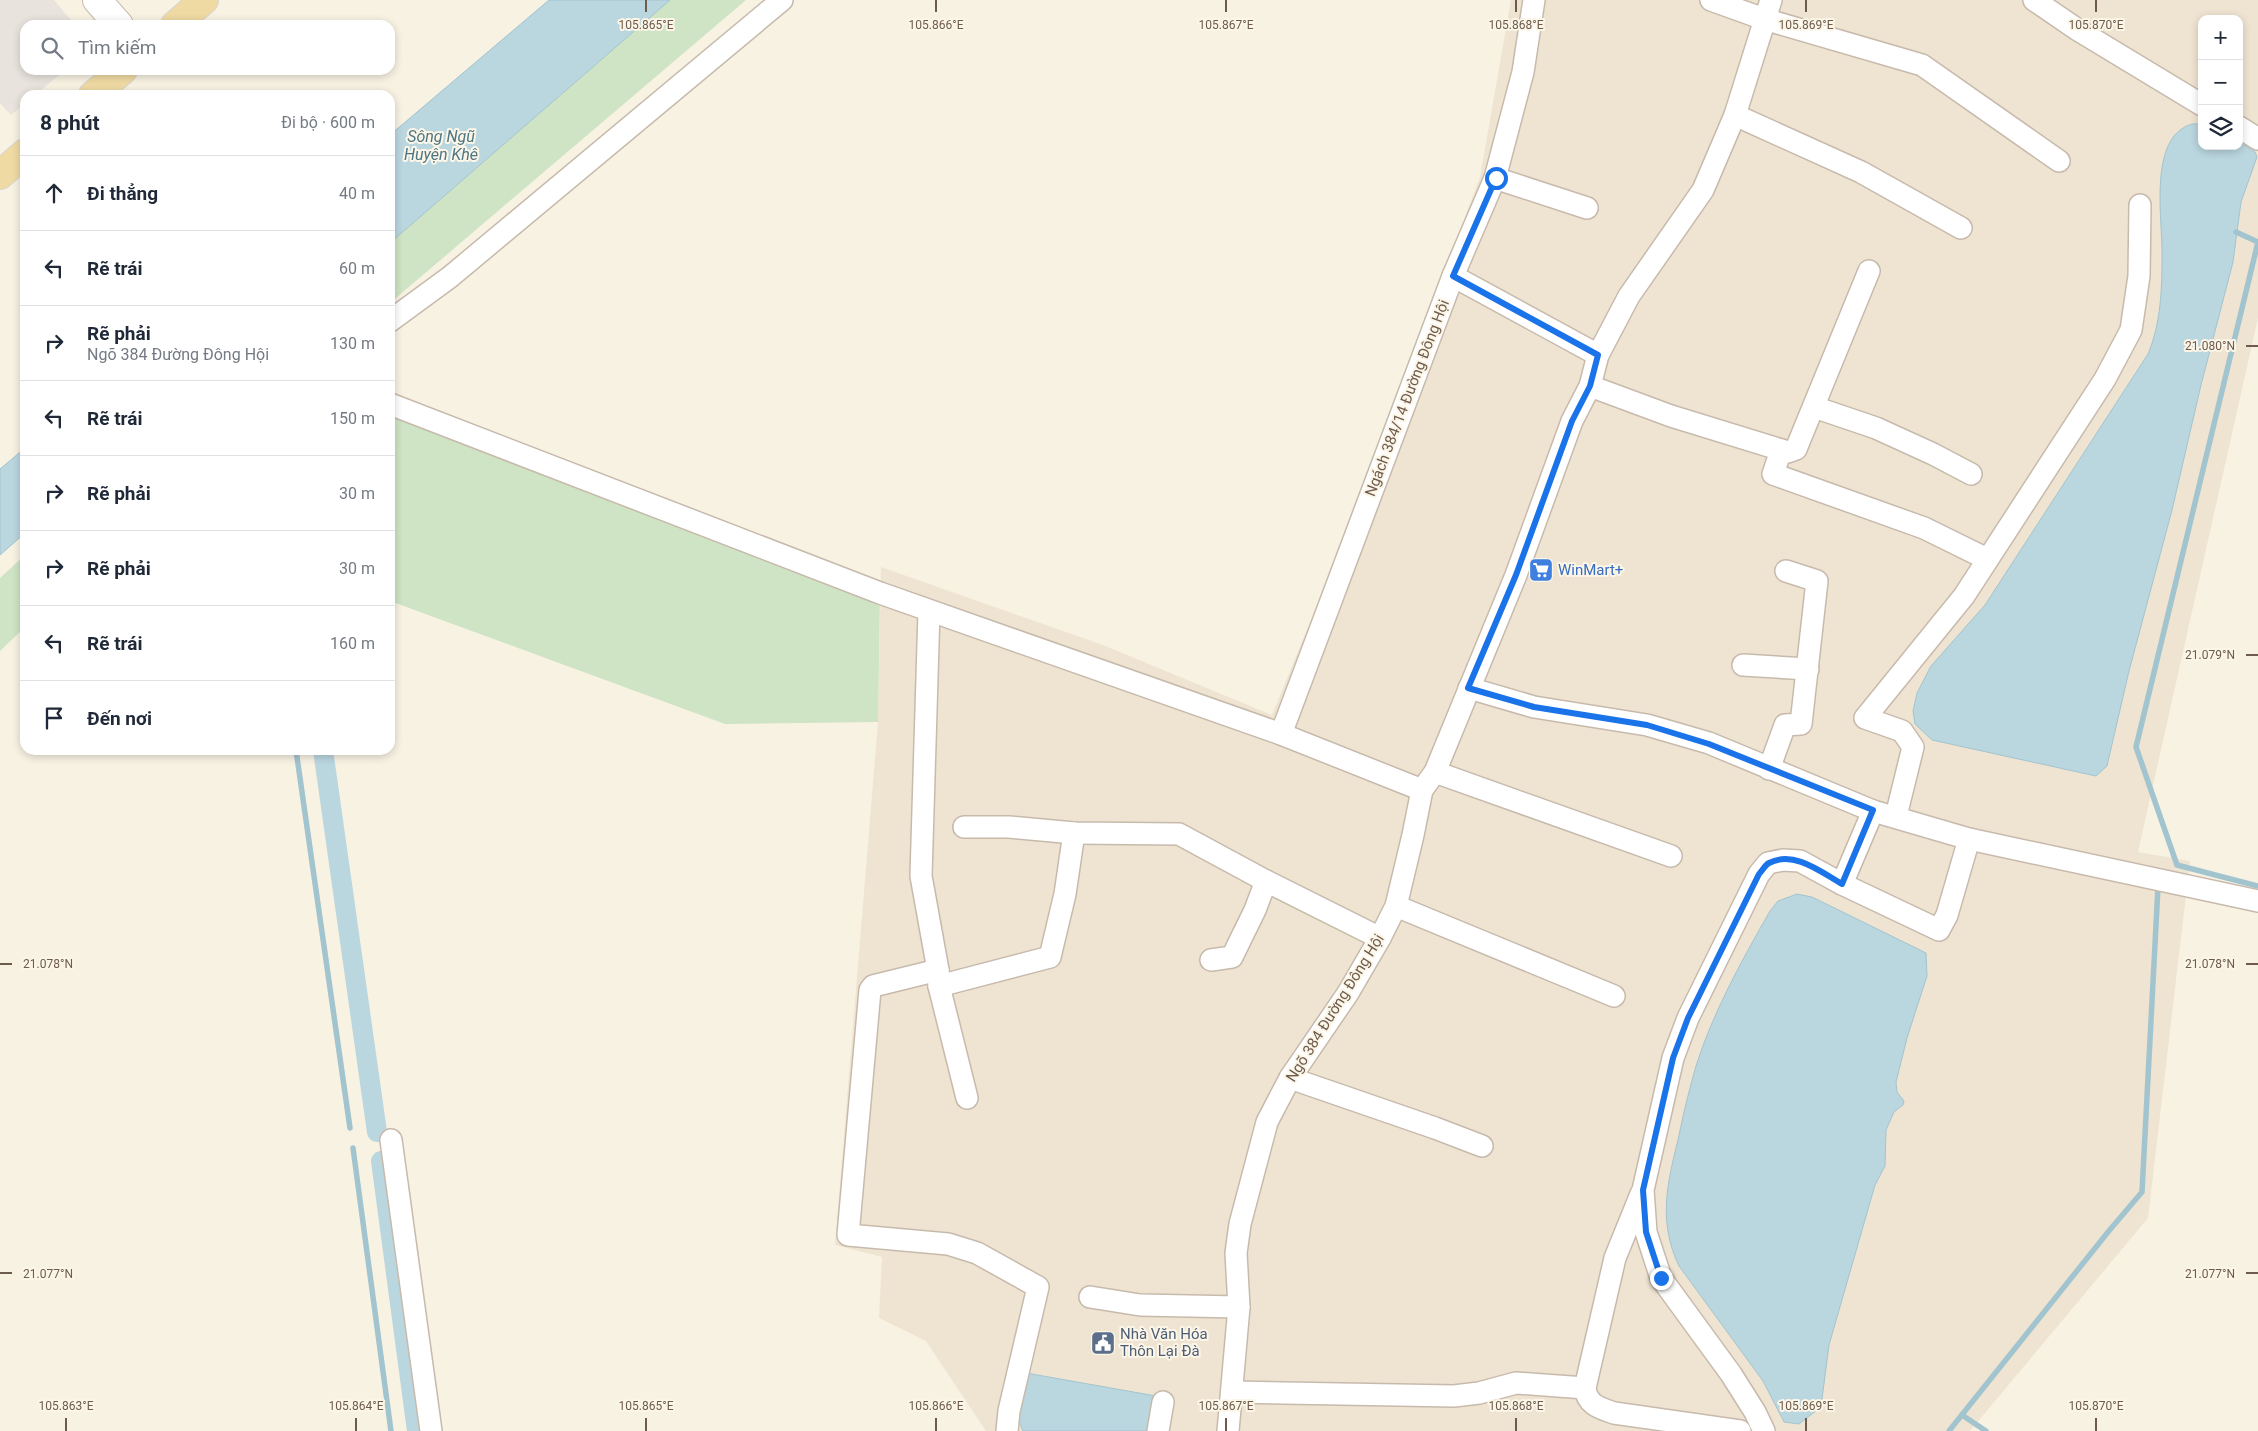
<!DOCTYPE html>
<html lang="vi">
<head>
<meta charset="utf-8">
<style>
	:root { --surface:#fff; --page:#f2f2f3; --text:#1f2937; --muted:#747a83; --line:#e0e1e3 }
	body { margin:0; font-family:Roboto,sans-serif; background:var(--page); color:var(--text) }
	.controls { position:absolute; right:15px; top:15px; display:grid; overflow:hidden; border-radius:10px; box-shadow:0 2px 8px #0003 }
	.controls button { width:45px; height:45px; display:grid; place-items:center; padding:0; border:0; border-bottom:1px solid var(--line); background:var(--surface); color:var(--text); font:25px sans-serif }
	.stop { position:absolute; width:15px; height:15px; margin:-11px; border:4px solid #1a73e8; border-radius:50%; background:#fff }
	.stop.end { background:#1a73e8; border-color:#fff; box-shadow:0 1px 5px #0008 }
	.list { margin:0; padding:0; list-style:none }
	h2 { display:flex; justify-content:space-between; align-items:center; height:65px; margin:0; padding:0 20px; font-size:21px }
	h2 small { font-size:16px; font-weight:400; color:var(--muted) }
	.list li { display:grid; grid-template-columns:32px 1fr auto; gap:15px; align-items:center; box-sizing:border-box; height:75px; padding:0 20px; border-top:1px solid var(--line) }
	.list b { display:block; font-size:19px; white-space:nowrap }
	.list p { margin:0; font-size:16px; white-space:nowrap; color:var(--muted) }
	.list em { font-size:16px; font-style:normal; color:var(--muted) }
	.icon { flex:none; width:28px; height:28px; fill:none; stroke:currentColor; stroke-width:2; stroke-linecap:round; stroke-linejoin:round }
	.map { position:relative; flex:none; width:2258px; height:1431px; overflow:hidden }
	.search { position:absolute; background:var(--surface); box-shadow:0 2px 8px #0003; left:20px; top:20px; width:375px; height:55px; display:flex; align-items:center; gap:12px; box-sizing:border-box; padding:0 18px; border-radius:15px; color:var(--muted); font-size:19px }
	.panel { position:absolute; background:var(--surface); box-shadow:0 2px 8px #0003; left:20px; top:90px; width:375px; height:665px; border-radius:15px }
	.map>svg:first-child { display:block }
	.residential { fill:#efe4d2; fill-rule:evenodd }
	.industrial { fill:#e8e3dd }
	.green { fill:#cee4c4 }
	.water { fill:#bad6df; stroke:#a2c4cf }
	.lines { fill:none; stroke-linecap:round; stroke-linejoin:round }
	.stream { stroke:#a2c4cf; stroke-width:5.5 }
	.canal { stroke:#bad6df; stroke-width:20 }
	.minor-casing { stroke:#c7baac; stroke-width:24 }
	.tertiary-casing { stroke:#c7baac; stroke-width:30 }
	.primary-casing { stroke:#d9d4d1; stroke-width:30 }
	.minor { stroke:#fff; stroke-width:21 }
	.tertiary { stroke:#fff; stroke-width:28 }
	.primary { stroke:#efdaa3; stroke-width:28 }
	.route { stroke:#1a73e8; stroke-width:6 }
	.ticks { fill:none; stroke:#6d5b4d; stroke-width:2 }
	.labels { text-anchor:middle; stroke-width:4; stroke-linejoin:round; paint-order:stroke }
	.street-label { font-size:15px; fill:#6d5b4d; stroke:#fcf6e8 }
	.shop-label { font-size:15px; fill:#366cbe; stroke:#fcf6e8; text-anchor:start }
	.service-label { font-size:15px; fill:#4e5e75; stroke:#fcf6e8; text-anchor:start }
	.water-label { font-size:16px; font-style:italic; fill:#4d7684; stroke:#fcf6e8 }
	.ticks-label { font-size:12px; text-anchor:middle; fill:#6d5b4d; stroke:#fcf6e8; stroke-width:4; stroke-linejoin:round; paint-order:stroke }
</style>
</head>
<body>
<div class="map">
<svg width="2258" height="1431" viewBox="0 0 2258 1431">
	<rect width="100%" height="100%" fill="#f8f2e3"/>
	<path class="residential" d="M1511 0H2258V318L2138 852 2190 861 2148 1218 1970 1431H986L926 1341 879 1318 882 1257 835 1245 878 722 881 567 1103 645 1272 715 1347 532 1480 177ZM2202 19H2239V146H2202Z"/>
	<path class="industrial" d="M0 0H54L75 25H25V70H65L35 95H25V103L11 115 0 103Z"/>
	<g class="green">
		<path d="M670 0H746L390 303V243Z"/>
		<path d="M390 404 880 593 878 722 725 724 390 601Z"/>
		<path d="M25 555V627L0 651V578Z"/>
	</g>
	<g class="water">
		<path d="M549 0H670L390 243V135Z"/>
		<path d="M2192 124H2202V146H2239V142L2255 152 2257 157 2241 202 2233 262 2201 385 2172 510 2129 671 2107 766 2096 776 1932 740 1915 724 1913 711 1917 693 1931 666 1985 605 2148 354C2161 323 2162 289 2162 256 2163 221 2147 137 2192 124Z"/>
		<path d="M25 448V533L0 555V469Z"/>
		<path d="M1797 894 1812 897 1918 949 1926 953 1927 976 1907 1038 1896 1082 1897 1092 1904 1101 1903 1105 1894 1112 1886 1130 1885 1166 1875 1185 1829 1345 1822 1399 1817 1410 1799 1424 1784 1422 1763 1381 1679 1266C1658 1222 1667 1184 1678 1140 1683 1115 1689 1090 1696 1066 1713 1012 1742 960 1770 911L1778 901Z"/>
		<path d="M1026 1373 1156 1396 1151 1431H1023L1019 1421Z"/>
	</g>
	<g class="lines">
		<g class="stream">
			<path d="M2236 232 2258 242"/>
			<path d="M2258 242 2136 747 2177 865 2258 886"/>
			<path d="M296 750 350 1128"/>
			<path d="M353 1148 391 1431"/>
			<path d="M1962 1415 1986 1431"/>
			<path d="M1949 1431 2108 1232 2142 1192 2158 887"/>
		</g>
		<g class="canal">
			<path d="M323 750 377 1132"/>
			<path d="M381 1161 417 1431"/>
		</g>
		<defs>
			<g id="minor">
				<path d="M1711 0 1764 19 1922 65 2059 161"/>
				<path d="M2034 0 2078 30 2202 105"/>
				<path d="M1735 115 1861 172 1961 228"/>
				<path d="M2239 127 2258 139"/>
				<path d="M1495 178 1587 208"/>
				<path d="M1453 276 1598 355"/>
				<path d="M390 321 450 277 782 0"/>
				<path d="M1590 386 1671 416 1788 452 1796 449 1869 271"/>
				<path d="M390 404 880 593 1281 734 1422 790"/>
				<path d="M1814 407 1876 428 1933 454 1971 474"/>
				<path d="M1781 450 1773 474 1924 528 1987 559"/>
				<path d="M929 611 921 876 938 970 939 986 967 1098"/>
				<path d="M1743 665 1808 669"/>
				<path d="M1469 688 1534 707 1647 725 1709 743 1873 811 1969 839 2258 901"/>
				<path d="M1281 734 1453 276 1495 178 1523 72 1534 0"/>
				<path d="M1769 769 1785 725 1801 724 1817 581 1786 571"/>
				<path d="M1435 772 1671 856"/>
				<path d="M1896 816 1913 747 1902 731 1865 718 1964 596 2105 379 2131 330 2139 276 2140 205"/>
				<path d="M964 827H1009L1074 833 1179 834 1266 881 1380 938"/>
				<path d="M1842 884 1873 811"/>
				<path d="M1396 906 1614 996"/>
				<path d="M1211 960 1232 957 1255 910 1266 881"/>
				<path d="M938 970 873 986 870 990 848 1235 948 1244 977 1253 1038 1287 1009 1411 1007 1431"/>
				<path d="M939 986 1050 957 1065 894 1074 833"/>
				<path d="M1290 1078 1435 1128 1482 1146"/>
				<path d="M391 1140 431 1431"/>
				<path d="M1641 1194 1615 1258 1585 1388C1587 1405 1600 1408 1614 1413L1740 1431"/>
				<path d="M1090 1297 1140 1305 1239 1307"/>
				<path d="M1233 1392 1454 1396 1479 1393 1516 1383 1585 1388"/>
				<path d="M1158 1431 1163 1402"/>
				<path d="M1228 1431 1239 1307 1236 1253 1240 1224 1267 1122 1290 1078 1348 993 1380 938 1396 906 1413 835 1422 790 1435 772 1516 575 1572 421 1590 386 1598 355 1629 296 1703 190 1735 115 1771 0"/>
				<path d="M1764 1431 1755 1412 1731 1374 1661 1278 1646 1232 1643 1190 1673 1058 1688 1018 1759 874 1768 863 1783 860 1800 861 1842 884 1939 930 1947 915 1969 839"/>
			</g>
			<path id="tertiary" d="M97 0 119 25"/>
			<g id="primary">
				<path d="M175 25 204 0"/>
				<path d="M93 95 123 70"/>
				<path d="M0 175 25 153"/>
			</g>
		</defs>
		<use href="#minor" class="minor-casing"/>
		<use href="#tertiary" class="tertiary-casing"/>
		<use href="#primary" class="primary-casing"/>
		<use href="#minor" class="minor"/>
		<use href="#tertiary" class="tertiary"/>
		<use href="#primary" class="primary"/>
	</g>
	<g class="lines">
		<path class="route" d="M1496 178 1453 276 1598 355 1590 386 1572 421 1516 575 1468 688 1534 707 1647 725 1709 744 1873 810 1842 884C1821 872 1794 850 1769 863 1765 865 1762 871 1759 874L1688 1018 1673 1058 1643 1190 1646 1232 1661 1278"/>
	</g>
	<path class="ticks" d="M646 0V12M936 0V12M1226 0V12M1516 0V12M1806 0V12M2096 0V12M2246 346H2258M2246 655H2258M0 964H12M2246 964H2258M0 1273H12M2246 1273H2258M66 1418V1431M356 1418V1431M646 1418V1431M936 1418V1431M1226 1418V1431M1516 1418V1431M1806 1418V1431M2096 1418V1431"/>
	<defs>
		<symbol id="supermarket-square" viewBox="-11 -11 22 22"><rect x="-9" y="-9" width="18" height="18" rx="4" fill="#3f7fe0" stroke="#fcf6e8"/><path d="M-6-5.5h2.5l.6 2H6L4.5 2H-2.5L-4.4-4H-6ZM-1.5 3.2a1.3 1.3 0 1 0 .1 0ZM3 3.2a1.3 1.3 0 1 0 .1 0Z" fill="#fff"/></symbol>
		<symbol id="civic-square" viewBox="-11 -11 22 22"><rect x="-9" y="-9" width="18" height="18" rx="4" fill="#5c6f8a" stroke="#fcf6e8"/><path d="M-.6-6.5H3V-4.5H.6V-3L4-1V1h2V6H-6V1h2V-1L-.6-3ZM-1.2 2.5V6h2.4V2.5Z" fill="#fff"/></symbol>
	</defs>
	<g fill-rule="evenodd">
		<use href="#supermarket-square" x="1527" y="556" width="28" height="28"/>
		<use href="#civic-square" x="1089" y="1329" width="28" height="28"/>
	</g>
	<g class="labels">
		<g class="street-label">
			<text transform="translate(1407 398) rotate(-69)" y="5">Ngách 384/14 Đường Đông Hội</text>
			<text transform="translate(1335 1008) rotate(-58)" y="5">Ngõ 384 Đường Đông Hội</text>
		</g>
		<g class="shop-label">
			<text x="1558" y="575">WinMart+</text>
		</g>
		<g class="service-label">
			<text x="1120" y="1339">Nhà Văn Hóa<tspan x="1120" dy="17">Thôn Lại Đà</tspan></text>
		</g>
		<g class="water-label">
			<text x="441" y="142">Sông Ngũ<tspan x="441" dy="18">Huyện Khê</tspan></text>
		</g>
	</g>
	<g class="ticks-label">
		<text x="646" y="29">105.865°E</text>
		<text x="936" y="29">105.866°E</text>
		<text x="1226" y="29">105.867°E</text>
		<text x="1516" y="29">105.868°E</text>
		<text x="1806" y="29">105.869°E</text>
		<text x="2096" y="29">105.870°E</text>
		<text x="2210" y="350">21.080°N</text>
		<text x="2210" y="659">21.079°N</text>
		<text x="48" y="968">21.078°N</text>
		<text x="2210" y="968">21.078°N</text>
		<text x="48" y="1278">21.077°N</text>
		<text x="2210" y="1278">21.077°N</text>
		<text x="66" y="1410">105.863°E</text>
		<text x="356" y="1410">105.864°E</text>
		<text x="646" y="1410">105.865°E</text>
		<text x="936" y="1410">105.866°E</text>
		<text x="1226" y="1410">105.867°E</text>
		<text x="1516" y="1410">105.868°E</text>
		<text x="1806" y="1410">105.869°E</text>
		<text x="2096" y="1410">105.870°E</text>
	</g>
</svg>
<div class="controls">
<button>+</button>
<button>−</button>
<button><svg class="icon" aria-label="layers" viewBox="0 0 24 24"><path d="M12 4l9 5-9 5-9-5zM3 14l9 5 9-5"/></svg></button>
</div>
<div class="stop" style="left:1496px;top:178px"></div>
<div class="stop end" style="left:1661px;top:1278px"></div>
<div class="search"><svg class="icon" aria-label="search" viewBox="0 0 24 24"><circle cx="10" cy="10" r="6"/><path d="M15 15l6 6"/></svg>Tìm kiếm</div>
<section class="panel">
<h2>8 phút<small>Đi bộ · 600 m</small></h2>
<ul class="list">
<li><svg class="icon" aria-label="ahead" viewBox="0 0 24 24"><path d="M12 20V5M6 11l6-6 6 6"/></svg><div><b>Đi thẳng</b></div><em>40 m</em></li>
<li><svg class="icon" aria-label="left" viewBox="0 0 24 24"><path d="M17 20v-9H6M10 6l-5 5 5 5"/></svg><div><b>Rẽ trái</b></div><em>60 m</em></li>
<li><svg class="icon" aria-label="right" viewBox="0 0 24 24"><path d="M7 20v-9h11M14 6l5 5-5 5"/></svg><div><b>Rẽ phải</b><p>Ngõ 384 Đường Đông Hội</p></div><em>130 m</em></li>
<li><svg class="icon" aria-label="left" viewBox="0 0 24 24"><path d="M17 20v-9H6M10 6l-5 5 5 5"/></svg><div><b>Rẽ trái</b></div><em>150 m</em></li>
<li><svg class="icon" aria-label="right" viewBox="0 0 24 24"><path d="M7 20v-9h11M14 6l5 5-5 5"/></svg><div><b>Rẽ phải</b></div><em>30 m</em></li>
<li><svg class="icon" aria-label="right" viewBox="0 0 24 24"><path d="M7 20v-9h11M14 6l5 5-5 5"/></svg><div><b>Rẽ phải</b></div><em>30 m</em></li>
<li><svg class="icon" aria-label="left" viewBox="0 0 24 24"><path d="M17 20v-9H6M10 6l-5 5 5 5"/></svg><div><b>Rẽ trái</b></div><em>160 m</em></li>
<li><svg class="icon" aria-label="arrive" viewBox="0 0 24 24"><path d="M6 21V4h12l-3 4 3 4H6"/></svg><div><b>Đến nơi</b></div></li>
</ul>
</section>
</div>
</body>
</html>
